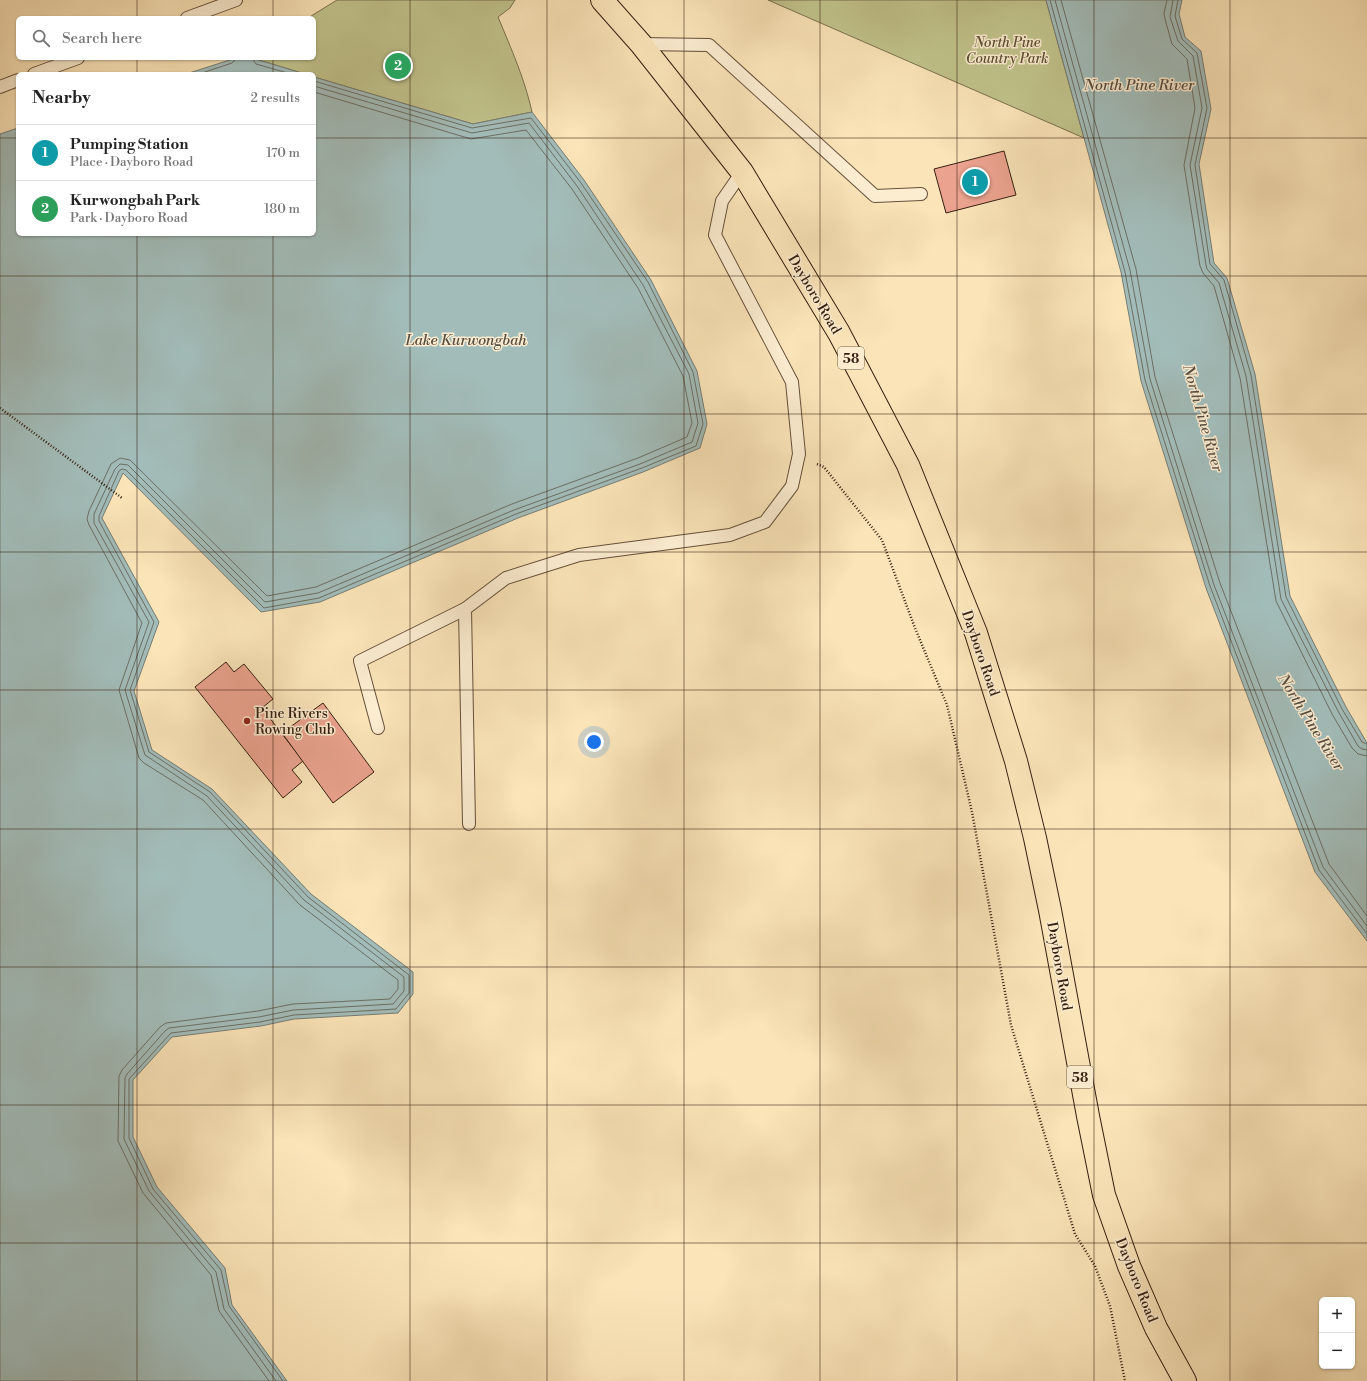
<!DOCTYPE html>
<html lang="en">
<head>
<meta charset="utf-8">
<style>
	:root { --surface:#fff; --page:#f2f2f2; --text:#222; --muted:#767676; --line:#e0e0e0; --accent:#8f2418 }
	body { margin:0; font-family:"Libre Bodoni",serif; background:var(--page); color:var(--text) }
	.controls { position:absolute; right:12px; bottom:12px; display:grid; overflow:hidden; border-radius:6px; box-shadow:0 1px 3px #0004 }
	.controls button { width:36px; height:36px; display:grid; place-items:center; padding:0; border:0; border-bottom:1px solid var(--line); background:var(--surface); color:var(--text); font:20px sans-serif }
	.you { position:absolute; left:594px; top:742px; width:14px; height:14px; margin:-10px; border:3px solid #fff; border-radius:50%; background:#1a73e8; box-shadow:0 0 0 6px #1a73e833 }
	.badge { display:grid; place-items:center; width:26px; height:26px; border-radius:50%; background:var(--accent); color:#fff; font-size:13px; font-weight:700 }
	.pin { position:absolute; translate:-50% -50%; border:2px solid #fff; box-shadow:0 1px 4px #0006 }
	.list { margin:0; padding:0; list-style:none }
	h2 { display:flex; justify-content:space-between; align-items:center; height:52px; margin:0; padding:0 16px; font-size:17px }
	h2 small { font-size:13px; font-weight:400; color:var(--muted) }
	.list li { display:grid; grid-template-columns:26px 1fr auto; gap:12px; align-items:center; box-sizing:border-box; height:56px; padding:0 16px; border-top:1px solid var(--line) }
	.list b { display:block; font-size:15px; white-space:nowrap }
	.list p { margin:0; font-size:13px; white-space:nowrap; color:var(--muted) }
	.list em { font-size:13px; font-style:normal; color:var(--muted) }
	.icon { flex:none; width:22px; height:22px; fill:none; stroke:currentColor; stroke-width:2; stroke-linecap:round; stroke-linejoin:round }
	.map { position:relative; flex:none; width:1367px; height:1381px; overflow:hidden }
	.search { position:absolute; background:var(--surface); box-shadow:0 1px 3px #0004; left:16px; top:16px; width:300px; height:44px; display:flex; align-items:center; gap:10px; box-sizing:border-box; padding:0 14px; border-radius:6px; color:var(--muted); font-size:15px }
	.panel { position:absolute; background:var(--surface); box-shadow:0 1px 3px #0004; left:16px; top:72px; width:300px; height:164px; border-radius:6px }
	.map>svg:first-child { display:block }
	.green { fill:#c1c38c; stroke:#7b714e }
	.water { fill:#a2bcb9; stroke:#767d75 }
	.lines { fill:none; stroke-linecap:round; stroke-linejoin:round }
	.shore { stroke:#6c6e64; stroke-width:1 }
	.building { fill:#eba38f; stroke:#351f10 }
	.service-casing { stroke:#66503a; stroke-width:14 }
	.primary-casing { stroke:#351f10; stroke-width:24 }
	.path { stroke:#351f10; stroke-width:2.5; stroke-dasharray:1 2; stroke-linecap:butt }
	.service { stroke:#fcedd1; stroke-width:12 }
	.primary { stroke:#fae4b8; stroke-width:22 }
	.grid { fill:none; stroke:#351f10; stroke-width:1; stroke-opacity:0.55 }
	.poi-dot { fill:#8f2418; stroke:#fcedd1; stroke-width:1.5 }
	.labels { text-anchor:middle; stroke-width:3; stroke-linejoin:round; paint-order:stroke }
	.shield { fill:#fcedd1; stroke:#715d4a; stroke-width:1 }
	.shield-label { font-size:13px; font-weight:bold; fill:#351f10 }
	.park-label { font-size:14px; font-style:italic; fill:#5f5035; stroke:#fcedd1 }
	.street-label { font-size:14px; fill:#351f10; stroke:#fcedd1 }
	.poi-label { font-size:14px; fill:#351f10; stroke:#fcedd1; text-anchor:start }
	.water-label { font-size:15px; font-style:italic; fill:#564e43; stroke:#fcedd1 }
</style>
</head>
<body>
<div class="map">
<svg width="1367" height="1381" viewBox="0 0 1367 1381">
	<rect width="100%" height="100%" fill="#fae4b8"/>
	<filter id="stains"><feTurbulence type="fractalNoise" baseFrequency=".005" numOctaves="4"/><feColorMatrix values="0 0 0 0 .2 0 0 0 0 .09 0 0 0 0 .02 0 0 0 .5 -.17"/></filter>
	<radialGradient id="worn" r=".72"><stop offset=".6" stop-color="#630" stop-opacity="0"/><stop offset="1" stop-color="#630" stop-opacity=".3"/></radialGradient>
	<g class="green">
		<path d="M337 0H515L510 8 498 17C511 48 525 80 532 112L473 124 314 77V74H305L252 58H314V18H308Z"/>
		<path d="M768 0H1046L1084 138Z"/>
	</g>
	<g class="water">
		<path d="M1046 0H1182L1179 14 1185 37 1201 51 1211 109 1199 164 1214 263 1227 278 1255 374 1290 596 1346 707 1367 743V941L1315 872 1206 588 1141 381 1121 272Z"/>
		<path d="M236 58H252L305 74H186Z"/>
		<path d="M314 77 473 124 532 112 584 180 651 280 697 371 707 424 700 448 643 472 518 518 320 602 261 612 123 473 102 518 159 622 134 691 152 750 212 789 311 894 413 972V994L398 1013 294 1019 261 1026 172 1037 133 1080V1137L157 1187 225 1268 232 1305 287 1381H0V134L18 128V234H314Z"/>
	</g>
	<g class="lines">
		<g class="shore">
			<path d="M1050 0 1125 272 1145 380 1210 586 1319 870 1367 934"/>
			<path d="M1055 0 1130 270 1150 379 1214 585 1323 867 1367 926"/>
			<path d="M1061 0 1136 269 1155 377 1220 583 1329 864 1367 916"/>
			<path d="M1167 0 1164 13 1165 19 1172 44 1187 59 1195 108 1184 165 1200 266 1203 273 1214 286 1240 378 1276 601 1332 714 1352 748 1358 754 1367 756"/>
			<path d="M1173 0 1170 17 1178 41 1193 56 1202 108 1190 165 1206 265 1207 269 1219 283 1246 376 1281 599 1338 711 1358 746 1362 749 1367 750"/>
			<path d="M1178 0 1175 16 1182 39 1197 53 1207 108 1195 165 1210 264 1224 280 1251 375 1286 597 1342 709 1362 742 1367 744"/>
			<path d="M254 58V61L256 64 291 74"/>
			<path d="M199 74 232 63 234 61 235 58"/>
			<path d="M269 1381 219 1311 211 1275 143 1193 118 1141 119 1076 122 1070 160 1027 166 1023 258 1011 293 1004 390 999 398 989V980L300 905 203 800 144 763 139 758 119 690 142 623 89 525 87 519 89 511 111 464 120 458 130 460 267 596 316 587 512 504 638 458 687 437 692 423 683 376 638 288 572 189 526 130 471 139 314 92"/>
			<path d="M276 1381 224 1309 216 1272 149 1191 124 1139 125 1078 127 1074 165 1031 169 1028 259 1017 293 1010 393 1004 404 991V977L304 900 207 796 145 755 125 690 149 622 94 523V514L115 469 120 464 128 465 265 602 318 593 514 510 640 464 692 442 698 423 689 374 643 285 577 186 529 123 472 133 314 86"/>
			<path d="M283 1381 229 1306 221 1270 153 1189 129 1138V1079L171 1033 260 1022 294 1015 396 1009 409 993V975L308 897 210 792 149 752 130 690 154 622 99 521V516L119 471 122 469 126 470 264 608 319 598 516 514 642 468 696 446 703 424 693 372 648 282 581 183 531 118 472 128 314 81"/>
		</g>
	</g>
	<g class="building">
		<path d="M1004 151 1016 195 946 213 934 169Z"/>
		<path d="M226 662 234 672 244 664 273 699 262 708 303 761 292 770 302 782 283 798 195 687Z"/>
		<path d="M323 703 374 772 333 803 282 733Z"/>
	</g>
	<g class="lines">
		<defs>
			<g id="service">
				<path d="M187 18 236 0"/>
				<path d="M641 44 709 45 875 196 921 194"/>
				<path d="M34 74 78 58"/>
				<path d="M0 87 18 80"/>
				<path d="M378 728 360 661 465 609"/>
				<path d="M469 824 465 609 506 578 579 555 730 535 765 522 792 486 799 454 792 382 715 235 722 201 742 172"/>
			</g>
			<path id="primary" d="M602 0 641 44 742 172 839 333 908 465 976 633 1016 761 1035 838 1050 910 1088 1116 1104 1195 1129 1266 1156 1328 1185 1381"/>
		</defs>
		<use href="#service" class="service-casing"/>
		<use href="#primary" class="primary-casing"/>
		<g class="path">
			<path d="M0 408 122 498"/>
			<path d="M817 464 824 467 882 540 915 628 947 705 972 812 1011 1025 1075 1234 1095 1266 1110 1306 1125 1381"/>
		</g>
		<use href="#service" class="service"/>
		<use href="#primary" class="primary"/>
	</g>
	<path class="grid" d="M137 0V18M273 0V18M410 0V1381M547 0V1381M684 0V1381M820 0V1381M957 0V1381M1094 0V1381M1230 0V1381M137 58V74M273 58V74M0 138H18M314 138H1367M137 234V1381M273 234V1381M0 276H1367M0 414H1367M0 552H1367M0 690H1367M0 829H1367M0 967H1367M0 1105H1367M0 1243H1367"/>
	<circle class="poi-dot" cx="247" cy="721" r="4"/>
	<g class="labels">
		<g class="shield">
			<rect x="838" y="347" width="26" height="22" rx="3"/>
			<rect x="1067" y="1066" width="26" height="22" rx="3"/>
		</g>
		<g class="shield-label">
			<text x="851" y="363">58</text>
			<text x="1080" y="1082">58</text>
		</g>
		<g class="park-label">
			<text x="1007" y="47">North Pine<tspan x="1007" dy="16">Country Park</tspan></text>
		</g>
		<g class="street-label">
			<text transform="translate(815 294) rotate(59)" y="5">Dayboro Road</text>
			<text transform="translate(981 653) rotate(71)" y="5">Dayboro Road</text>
			<text transform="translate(1060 966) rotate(80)" y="5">Dayboro Road</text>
			<text transform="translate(1137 1280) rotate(68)" y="5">Dayboro Road</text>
		</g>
		<g class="poi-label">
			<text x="255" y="718">Pine Rivers<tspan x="255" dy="16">Rowing Club</tspan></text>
		</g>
		<g class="water-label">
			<text x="1139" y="90">North Pine River</text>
			<text x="466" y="345">Lake Kurwongbah</text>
			<text transform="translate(1203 418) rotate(74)" y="5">North Pine River</text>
			<text transform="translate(1311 722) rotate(58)" y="5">North Pine River</text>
		</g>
	</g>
	<rect width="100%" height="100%" filter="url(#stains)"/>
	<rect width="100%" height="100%" fill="url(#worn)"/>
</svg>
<div class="controls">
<button>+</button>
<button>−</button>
</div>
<div class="you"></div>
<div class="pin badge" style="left:975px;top:182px;background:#0f9aa8">1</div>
<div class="pin badge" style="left:398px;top:66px;background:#2e9e5b">2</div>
<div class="search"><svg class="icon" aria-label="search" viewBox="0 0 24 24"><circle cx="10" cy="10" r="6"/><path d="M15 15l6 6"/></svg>Search here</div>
<section class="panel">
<h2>Nearby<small>2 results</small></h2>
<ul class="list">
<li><span class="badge" style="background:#0f9aa8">1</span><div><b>Pumping Station</b><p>Place · Dayboro Road</p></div><em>170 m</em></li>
<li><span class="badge" style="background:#2e9e5b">2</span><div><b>Kurwongbah Park</b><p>Park · Dayboro Road</p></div><em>180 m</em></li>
</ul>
</section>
</div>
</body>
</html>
